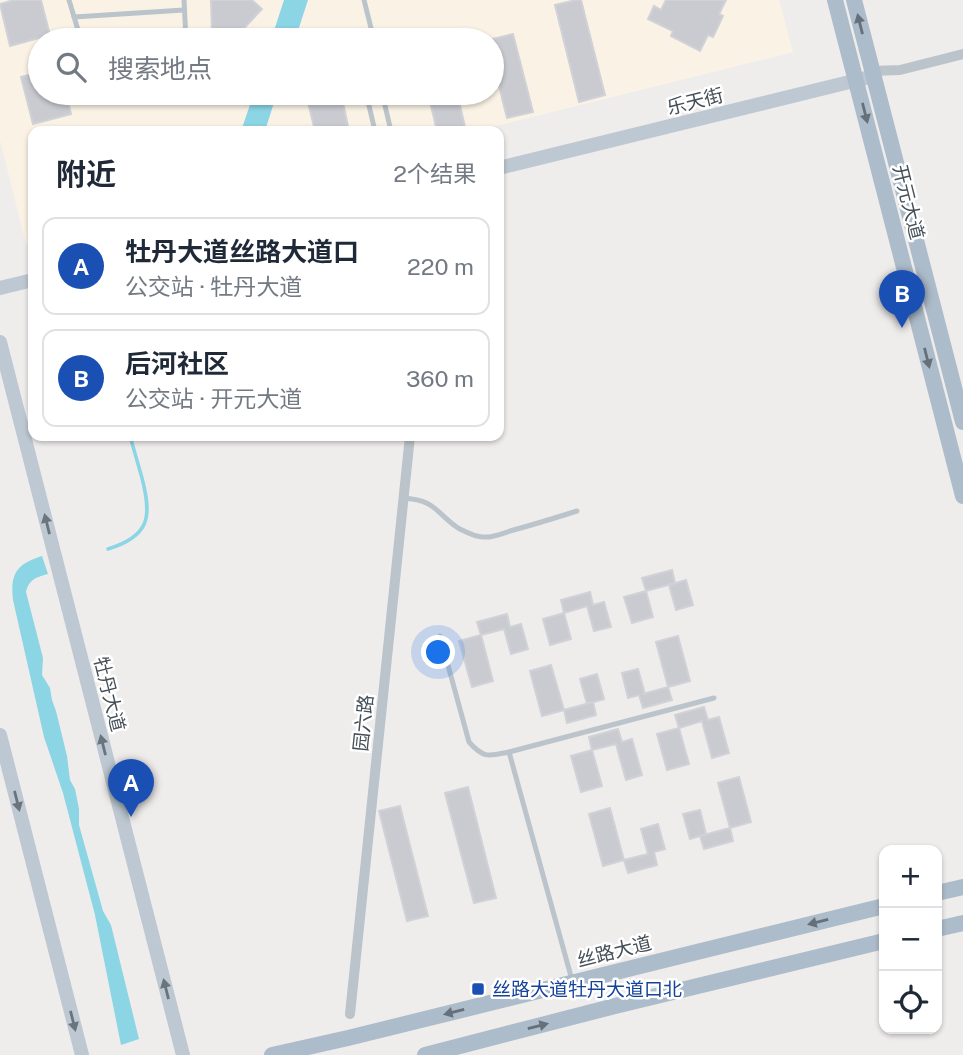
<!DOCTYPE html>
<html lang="zh">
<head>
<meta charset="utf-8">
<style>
	:root { --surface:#fff; --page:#f2f2f3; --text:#1f2937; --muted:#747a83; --line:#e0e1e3; --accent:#0f766e }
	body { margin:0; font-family:"Public Sans","Noto Sans SC",sans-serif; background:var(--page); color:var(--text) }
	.controls { position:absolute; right:21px; bottom:21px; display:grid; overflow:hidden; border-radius:14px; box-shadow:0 2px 5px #0004 }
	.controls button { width:63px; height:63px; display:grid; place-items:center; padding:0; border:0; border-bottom:2px solid var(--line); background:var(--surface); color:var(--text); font:35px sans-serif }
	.you { position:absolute; left:439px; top:653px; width:24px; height:24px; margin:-18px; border:5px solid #fff; border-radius:50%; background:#1a73e8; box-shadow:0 0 0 10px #1a73e833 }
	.badge { display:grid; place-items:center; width:46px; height:46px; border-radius:50%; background:var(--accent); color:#fff; font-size:23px; font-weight:700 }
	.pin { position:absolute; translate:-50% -58px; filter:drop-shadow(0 2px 4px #0008) }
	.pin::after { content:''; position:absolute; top:37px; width:24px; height:21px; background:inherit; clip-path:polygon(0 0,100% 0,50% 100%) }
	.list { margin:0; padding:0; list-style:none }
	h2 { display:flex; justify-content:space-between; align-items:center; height:91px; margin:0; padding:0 28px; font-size:30px }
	h2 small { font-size:23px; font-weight:400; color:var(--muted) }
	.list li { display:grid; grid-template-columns:46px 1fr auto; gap:21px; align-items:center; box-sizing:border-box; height:98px; margin:0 14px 14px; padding:0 14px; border:2px solid var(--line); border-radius:14px }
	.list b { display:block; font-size:26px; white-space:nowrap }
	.list p { margin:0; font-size:23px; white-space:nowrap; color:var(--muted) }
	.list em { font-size:23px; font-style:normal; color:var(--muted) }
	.icon { flex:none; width:38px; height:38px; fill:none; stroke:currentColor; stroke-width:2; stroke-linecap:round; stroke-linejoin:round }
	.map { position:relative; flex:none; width:963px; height:1055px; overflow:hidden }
	.search { position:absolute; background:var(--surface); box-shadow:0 2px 5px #0004; left:28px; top:28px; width:476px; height:77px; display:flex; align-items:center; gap:18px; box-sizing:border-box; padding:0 24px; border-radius:38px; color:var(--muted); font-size:26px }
	.panel { position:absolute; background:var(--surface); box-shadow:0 2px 5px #0004; left:28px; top:126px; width:476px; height:315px; border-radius:14px }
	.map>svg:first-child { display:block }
	.commercial { fill:#faf3e5; fill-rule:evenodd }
	.water { fill:#8bd5e5 }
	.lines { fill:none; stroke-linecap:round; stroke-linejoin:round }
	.stream { stroke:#8bd5e5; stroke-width:3.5 }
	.building { fill:#cacbd1; stroke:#d0d2d7; stroke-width:2 }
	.lane { stroke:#bbc4cb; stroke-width:5 }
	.street { stroke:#bbc4cb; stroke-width:10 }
	.secondary { stroke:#bdc8d2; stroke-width:14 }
	.primary { stroke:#adbcca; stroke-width:16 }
	.oneway { fill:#65707a }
	.oneway2 { fill:#6a747d }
	.transit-dot { fill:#1a4fb4; stroke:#fff; stroke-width:2.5 }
	.labels { text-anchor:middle; stroke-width:5; stroke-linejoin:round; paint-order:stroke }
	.street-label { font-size:19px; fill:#465058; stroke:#fff }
	.transit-label { font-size:19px; fill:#164399; stroke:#fff; text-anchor:start }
</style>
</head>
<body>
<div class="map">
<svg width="963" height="1055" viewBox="0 0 963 1055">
	<rect width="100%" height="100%" fill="#efecec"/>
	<path class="commercial" d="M0 0H779L793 52 476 131H33V242L26 244 0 140ZM40 40H492V93H40Z"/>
	<g class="water">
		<path d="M284 0H308L295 40H271Z"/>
		<path d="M254 93H277L265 131H241Z"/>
		<path d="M42 556 48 574C37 577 29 579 26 592L43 658 42 675 50 688 52 700 56 711 67 756 70 780 75 789 79 809V825L103 911 111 925 139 1039 121 1045 95 915 63 793 44 737 13 600C10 573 17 564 42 556Z"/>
	</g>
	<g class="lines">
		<path class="stream" d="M108 549C150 536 152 517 142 478 138 464 134 450 130 436"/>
	</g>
	<g class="building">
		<path d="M14 0H41L50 35 10 46 0 4Z"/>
		<path d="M211 0H252L262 9 233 40H220L212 33Z"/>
		<path d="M576 0H581L605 95 579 102 555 5Z"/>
		<path d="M666 0H726L719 14 723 16 713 37 708 35 700 51 671 36 673 31 648 19 654 6 661 10Z"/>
		<path d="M513 34 533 112 507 118 492 58V39Z"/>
		<path d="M40 72V93H66L71 114 33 124 21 77Z"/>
		<path d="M328 93H341L349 131H315L307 98Z"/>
		<path d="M428 93H457L466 131H437Z"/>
		<path d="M672 570 675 583 646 591 642 578Z"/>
		<path d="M686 580 693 605 676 610 669 585Z"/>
		<path d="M646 591 653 617 632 623 624 597Z"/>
		<path d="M590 592 593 605 604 602 611 627 594 631 587 606 564 613 561 600Z"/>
		<path d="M564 613 571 639 550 645 543 619Z"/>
		<path d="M507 614 510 627 521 624 528 649 511 654 504 629 481 635 477 622Z"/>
		<path d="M481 635 493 681 472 687 459 641Z"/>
		<path d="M678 636 690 681 668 687 656 642Z"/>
		<path d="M551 665 564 710 542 716 530 671Z"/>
		<path d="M638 669 645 694H643L668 687 672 700 643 708 639 695 628 698 622 673Z"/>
		<path d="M597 674 604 699 587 704 580 679Z"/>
		<path d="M593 702 596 715 567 723 564 710Z"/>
		<path d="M704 707 708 720 719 717 729 753 712 758 702 721 679 728 675 715Z"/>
		<path d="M679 728 689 764 667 770 657 734Z"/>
		<path d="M618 729 622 742 632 739 642 775 626 780 616 744 592 750 589 737Z"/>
		<path d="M592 750 602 786 581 792 571 756Z"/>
		<path d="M739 777 751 822 730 828 718 783Z"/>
		<path d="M468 787 496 898 474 903 445 793Z"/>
		<path d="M400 806 428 916 407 921 379 811Z"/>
		<path d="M610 808 624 860 603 866 589 814Z"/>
		<path d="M700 810 706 834 690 839 683 814Z"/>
		<path d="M658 824 665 849 654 852 657 865 628 873 624 860 648 854 641 829Z"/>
		<path d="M730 828 733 841 704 849 700 836Z"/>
	</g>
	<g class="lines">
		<g class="lane">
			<path d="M69 0 81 40"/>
			<path d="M184 0 186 40"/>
			<path d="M364 0 374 40"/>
			<path d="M74 17 184 10"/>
			<path d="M211 93 217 101 245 93"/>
			<path d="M366 93 375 131"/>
			<path d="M382 93 391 131"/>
			<path d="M403 498C436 500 435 512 458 528 466 532 475 537 483 537 492 538 501 534 510 531 532 525 555 518 577 511"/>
			<path d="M440 636 469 742C484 759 489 756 509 752"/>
			<path d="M572 980 509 752 714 698"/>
		</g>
		<g class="street">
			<path d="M872 71 900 70 963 54"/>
			<path d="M350 1014 410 436"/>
		</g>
		<g class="secondary">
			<path d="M499 168 874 76"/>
			<path d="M0 288 33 280"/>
			<path d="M0 342 183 1055"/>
			<path d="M0 735 82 1055"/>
		</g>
		<g class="primary">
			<path d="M835 0 963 496"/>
			<path d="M854 0 963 422"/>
			<path d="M937 893 963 887"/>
			<path d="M937 929 963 923"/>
			<path d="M272 1055 348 1038 884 906"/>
			<path d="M425 1055 615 1006 884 941"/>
		</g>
	</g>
	<defs><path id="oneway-solid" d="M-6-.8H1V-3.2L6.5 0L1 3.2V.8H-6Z" transform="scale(1.75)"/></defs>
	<g class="oneway">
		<use href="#oneway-solid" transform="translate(860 24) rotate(-104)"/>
		<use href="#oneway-solid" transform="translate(865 113) rotate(76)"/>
		<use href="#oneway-solid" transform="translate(927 358) rotate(76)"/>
		<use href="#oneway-solid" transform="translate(818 922) rotate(166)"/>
		<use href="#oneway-solid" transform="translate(454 1012) rotate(166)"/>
		<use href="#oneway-solid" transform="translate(538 1026) rotate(-14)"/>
	</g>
	<g class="oneway2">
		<use href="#oneway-solid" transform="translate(47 524) rotate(-104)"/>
		<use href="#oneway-solid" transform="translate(103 745) rotate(-104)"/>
		<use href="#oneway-solid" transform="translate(17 801) rotate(76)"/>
		<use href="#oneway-solid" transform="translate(166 989) rotate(-104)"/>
		<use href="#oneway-solid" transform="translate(73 1021) rotate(76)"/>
	</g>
	<rect class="transit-dot" x="471" y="982" width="14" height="14" rx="3.5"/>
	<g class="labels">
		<g class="street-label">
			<text transform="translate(695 101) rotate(-14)" y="7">乐天街</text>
			<text transform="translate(909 202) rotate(76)" y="7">开元大道</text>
			<text transform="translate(110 694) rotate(76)" y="7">牡丹大道</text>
			<text transform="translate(363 723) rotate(-84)" y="7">园六路</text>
			<text transform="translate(614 951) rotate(-14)" y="7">丝路大道</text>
		</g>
		<g class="transit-label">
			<text x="492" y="996">丝路大道牡丹大道口北</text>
		</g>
	</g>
</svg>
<div class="controls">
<button>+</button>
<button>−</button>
<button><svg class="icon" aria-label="locate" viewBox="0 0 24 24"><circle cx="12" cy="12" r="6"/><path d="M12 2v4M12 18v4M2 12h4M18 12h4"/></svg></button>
</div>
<div class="you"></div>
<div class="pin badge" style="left:131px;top:817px;background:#1a4fb4">A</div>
<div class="pin badge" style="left:902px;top:328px;background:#1a4fb4">B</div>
<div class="search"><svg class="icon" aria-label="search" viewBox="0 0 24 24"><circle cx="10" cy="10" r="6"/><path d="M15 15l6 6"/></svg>搜索地点</div>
<section class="panel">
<h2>附近<small>2个结果</small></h2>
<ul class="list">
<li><span class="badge" style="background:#1a4fb4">A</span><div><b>牡丹大道丝路大道口</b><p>公交站 · 牡丹大道</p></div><em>220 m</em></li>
<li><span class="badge" style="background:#1a4fb4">B</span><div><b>后河社区</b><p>公交站 · 开元大道</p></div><em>360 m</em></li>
</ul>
</section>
</div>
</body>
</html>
